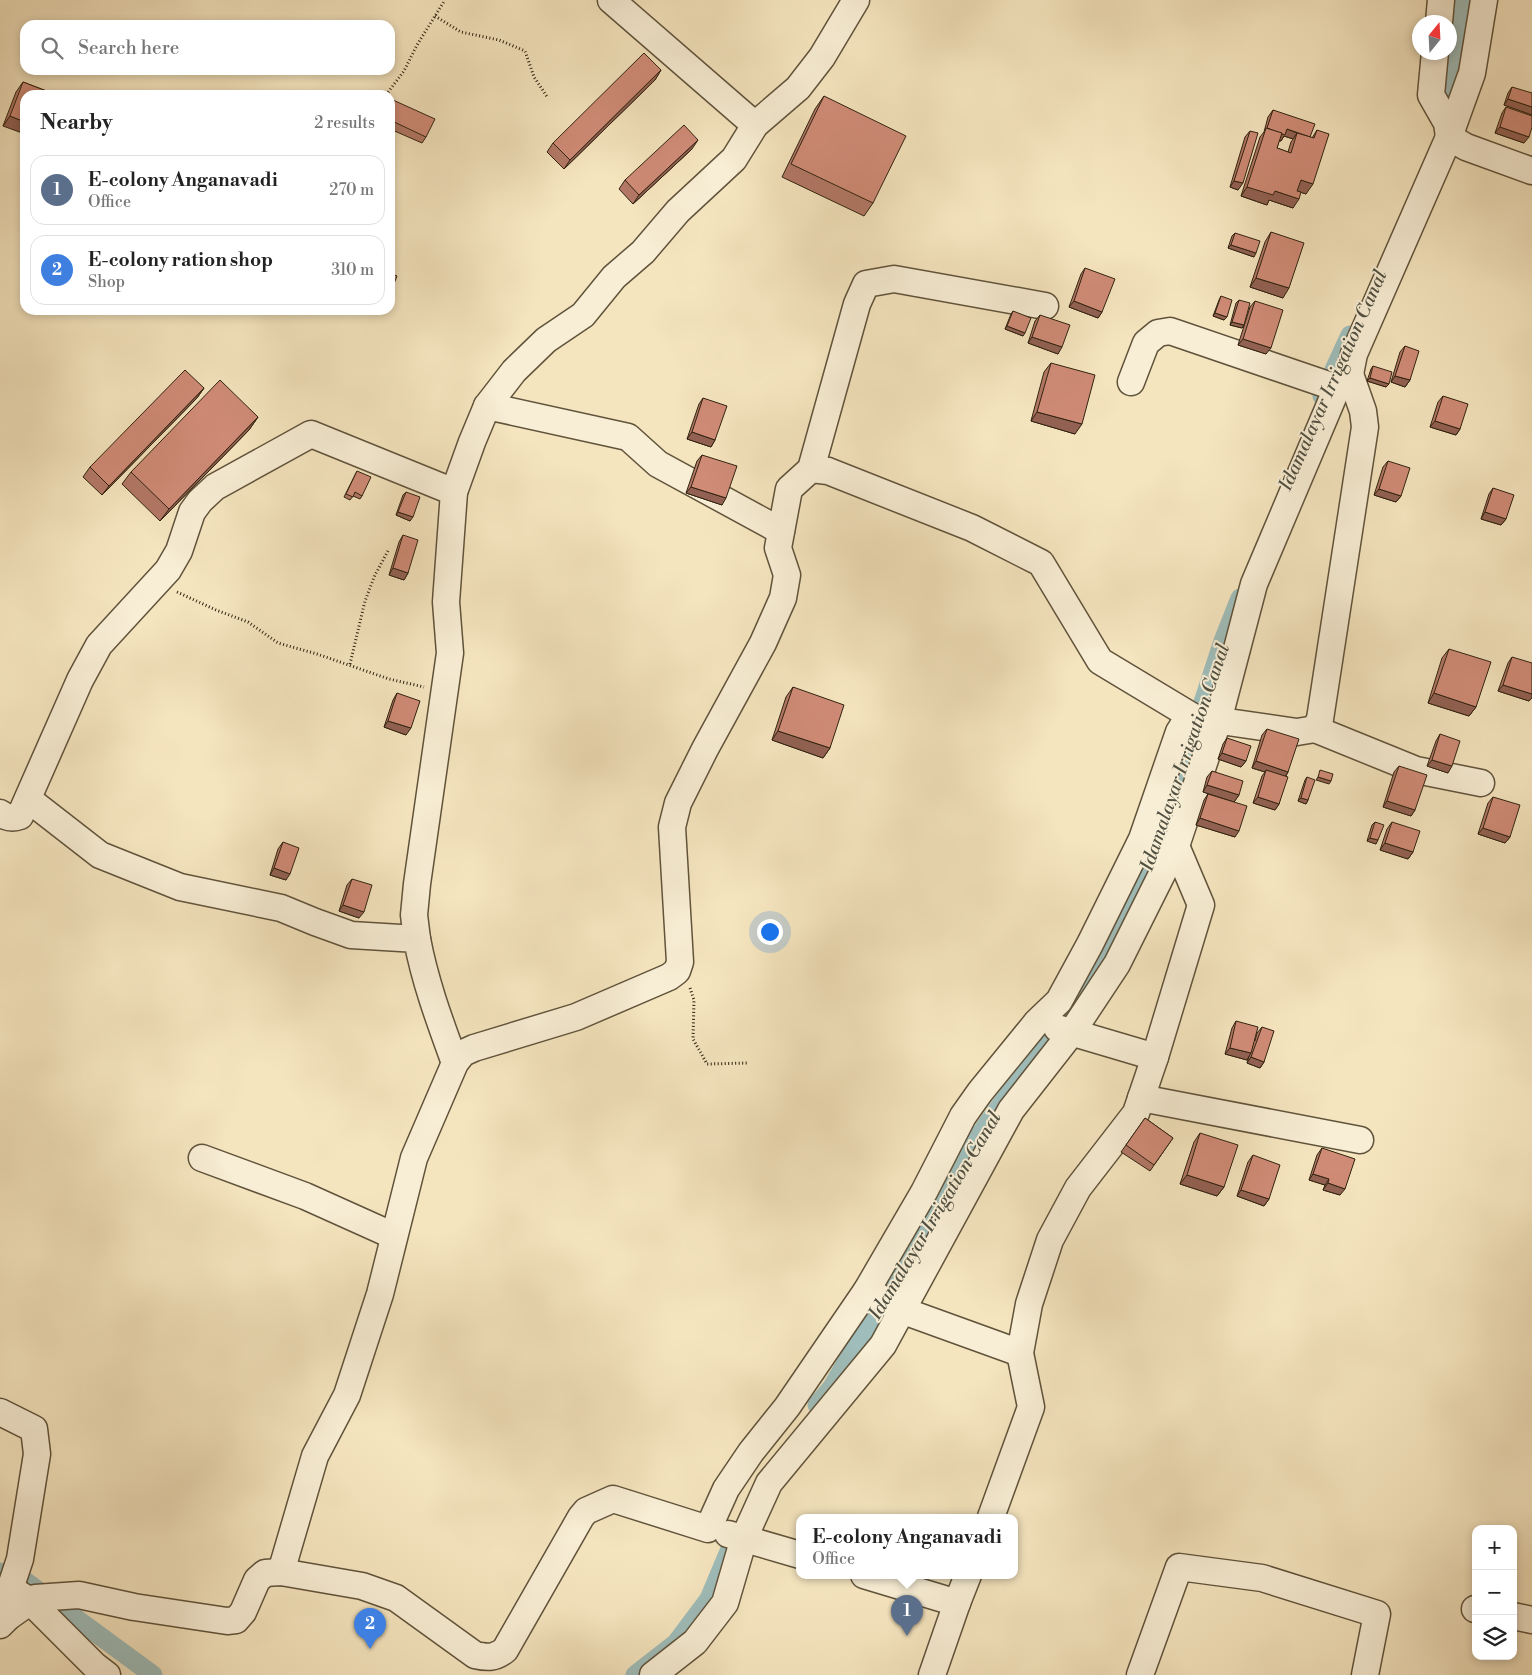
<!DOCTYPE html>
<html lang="en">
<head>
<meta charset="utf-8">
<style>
	:root { --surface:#fff; --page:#f6f6f6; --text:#222; --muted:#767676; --line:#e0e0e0; --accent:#d93025 }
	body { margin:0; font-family:"Libre Bodoni",serif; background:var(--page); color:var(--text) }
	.controls { position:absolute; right:15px; bottom:15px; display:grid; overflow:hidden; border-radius:10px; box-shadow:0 2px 8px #0003 }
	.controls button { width:45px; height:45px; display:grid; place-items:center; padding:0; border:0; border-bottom:1px solid var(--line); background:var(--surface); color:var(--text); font:25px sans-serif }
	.compass { position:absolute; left:1412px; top:15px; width:45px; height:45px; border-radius:50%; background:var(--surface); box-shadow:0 2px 8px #0003; rotate:18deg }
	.you { position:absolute; left:769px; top:931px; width:18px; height:18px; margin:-12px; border:4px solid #fff; border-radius:50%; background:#1a73e8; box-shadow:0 0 0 8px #1a73e833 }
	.badge { display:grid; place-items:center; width:32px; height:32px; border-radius:50%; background:var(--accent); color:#fff; font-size:16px; font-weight:700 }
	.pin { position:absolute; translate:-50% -41px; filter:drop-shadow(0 1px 2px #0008) }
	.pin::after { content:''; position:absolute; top:26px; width:18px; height:15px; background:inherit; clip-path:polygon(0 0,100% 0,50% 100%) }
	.popup { position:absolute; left:796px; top:1514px; width:222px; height:65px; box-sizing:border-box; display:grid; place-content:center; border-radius:10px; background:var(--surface); filter:drop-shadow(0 1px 4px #0005); font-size:16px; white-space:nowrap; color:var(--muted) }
	.popup b { font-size:19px; color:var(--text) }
	.popup::after { content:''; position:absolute; left:50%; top:100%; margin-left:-10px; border:10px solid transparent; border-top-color:var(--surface) }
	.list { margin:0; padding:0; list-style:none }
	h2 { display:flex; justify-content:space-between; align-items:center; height:65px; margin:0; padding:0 20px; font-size:21px }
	h2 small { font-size:16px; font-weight:400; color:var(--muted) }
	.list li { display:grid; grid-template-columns:32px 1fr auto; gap:15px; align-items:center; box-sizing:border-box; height:70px; margin:0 10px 10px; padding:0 10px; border:1px solid var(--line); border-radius:15px }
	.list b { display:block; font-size:19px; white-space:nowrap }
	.list p { margin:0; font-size:16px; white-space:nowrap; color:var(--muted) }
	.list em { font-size:16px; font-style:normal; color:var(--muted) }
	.icon { flex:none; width:28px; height:28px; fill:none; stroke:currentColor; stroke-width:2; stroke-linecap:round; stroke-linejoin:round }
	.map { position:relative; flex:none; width:1532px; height:1675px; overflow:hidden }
	.search { position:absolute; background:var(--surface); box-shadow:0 2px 8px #0003; left:20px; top:20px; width:375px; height:55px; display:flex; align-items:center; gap:12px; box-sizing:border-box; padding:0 18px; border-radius:15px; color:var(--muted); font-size:19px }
	.panel { position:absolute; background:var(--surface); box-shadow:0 2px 8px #0003; left:20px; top:90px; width:375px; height:225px; border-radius:15px }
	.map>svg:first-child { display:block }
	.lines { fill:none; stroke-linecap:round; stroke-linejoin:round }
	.canal { stroke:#9fbdba; stroke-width:19 }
	.minor-casing { stroke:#60533b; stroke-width:29 }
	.path { stroke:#2f220f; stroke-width:3; stroke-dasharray:1 2.5; stroke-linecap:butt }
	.minor { stroke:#f8eed5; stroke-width:26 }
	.wall { fill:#b37866; stroke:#2f220f; fill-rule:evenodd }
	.shaded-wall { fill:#926153; stroke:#2f220f }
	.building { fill:#d08b77; stroke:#2f220f }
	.labels { text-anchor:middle; stroke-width:4; stroke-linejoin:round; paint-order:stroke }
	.water-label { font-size:19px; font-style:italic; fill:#515042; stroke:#f8eed5 }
</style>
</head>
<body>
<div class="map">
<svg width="1532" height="1675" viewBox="0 0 1532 1675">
	<rect width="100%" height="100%" fill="#f5e5bf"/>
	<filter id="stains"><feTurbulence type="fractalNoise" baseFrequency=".004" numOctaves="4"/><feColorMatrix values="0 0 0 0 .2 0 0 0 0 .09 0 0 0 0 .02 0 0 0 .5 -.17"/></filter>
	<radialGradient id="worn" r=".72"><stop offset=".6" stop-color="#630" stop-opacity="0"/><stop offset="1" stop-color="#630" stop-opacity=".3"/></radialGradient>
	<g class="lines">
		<g class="canal">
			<path d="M1440 119 1462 17 1461 0"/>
			<path d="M1322 396 1350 335"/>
			<path d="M817 1405 832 1387 975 1141 1071 1007 1149 868 1223 641 1240 598"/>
			<path d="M0 1572 25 1581 153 1675"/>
			<path d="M635 1675 676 1643 709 1599 730 1549"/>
		</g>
		<defs>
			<g id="minor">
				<path d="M611 0 755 125"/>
				<path d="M1439 22 1441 0"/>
				<path d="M1435 52 1431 95 1447 123 1449 137 1466 147 1532 171"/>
				<path d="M1131 382 1146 343 1158 333 1170 331 1337 388"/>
				<path d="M487 406 628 437 658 464 781 531"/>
				<path d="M811 469 828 471 972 528 1041 563 1100 661 1193 717 1297 732 1315 729 1320 719 1365 427 1363 411 1350 374"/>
				<path d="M1315 729 1416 770 1481 783"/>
				<path d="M28 799 100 855 180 887 281 908 315 922 351 935 417 939C425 982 440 1022 455 1063"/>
				<path d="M0 813C7 818 12 819 20 816L80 680 99 645 168 570 179 551 192 512 200 501 215 487 311 434 454 492"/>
				<path d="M417 939 414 915 417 884 450 653 446 602 454 492 472 442 487 406 514 371 546 340 583 315 614 277 643 252 678 211 734 159 755 125 798 88 822 57 856 0"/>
				<path d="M1155 1057 1201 905 1176 846"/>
				<path d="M1141 1098 1360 1140"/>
				<path d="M202 1158 305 1196 394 1236"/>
				<path d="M867 1290 901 1310 1020 1353"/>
				<path d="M0 1412 34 1429 37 1454 20 1559 10 1589 8 1617"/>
				<path d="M991 1517 1031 1407 1020 1353 1029 1304 1050 1240 1078 1188 1136 1113 1155 1057 1057 1028"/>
				<path d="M728 1534 800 1555"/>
				<path d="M281 1572 315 1456 347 1395 380 1294 414 1158 455 1063 463 1053 474 1048 576 1017 669 977 677 971 680 962 672 827 678 803 705 749 763 643 783 598 787 575 778 548 789 489 811 469 857 304 866 284 894 279 1045 306"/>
				<path d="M864 1575 957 1603 932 1675"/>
				<path d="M19 1594 30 1601 94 1665 107 1675"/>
				<path d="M957 1603 968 1575"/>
				<path d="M1475 1609H1476"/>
				<path d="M1513 1616 1532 1620"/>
				<path d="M0 1625 8 1617 35 1598 79 1595 134 1607 227 1621 236 1620 243 1612 257 1580 265 1573 281 1572 362 1586 396 1598 475 1655C488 1658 495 1658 505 1650L581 1517 586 1511 613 1499 708 1529 726 1489 751 1452 787 1407 867 1290 924 1192 963 1116 980 1092 1037 1022 1059 1001 1090 944 1142 839 1179 732 1186 721 1193 717"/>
				<path d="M653 1675 695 1642 725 1603 744 1538 769 1483 883 1345 1011 1110 1072 1032 1117 964 1176 846 1218 721 1254 584 1337 388 1350 374 1354 354 1449 137 1472 73 1484 0"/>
				<path d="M1140 1675 1179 1567 1262 1578 1377 1614 1365 1675"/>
			</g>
		</defs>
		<use href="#minor" class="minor-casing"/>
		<g class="path">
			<path d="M435 16 461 32 499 40 525 51 534 77 548 98"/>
			<path d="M386 95 404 71 417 45 445 0"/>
			<path d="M177 592 216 610 248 622 278 643 317 654 389 679 424 687"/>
			<path d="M350 664 365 601 375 575 389 549"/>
			<path d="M690 988 694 1000 693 1039 707 1064 748 1063"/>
		</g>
		<use href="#minor" class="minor"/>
	</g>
	<g class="wall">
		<path d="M661 70 655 80 564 169 547 152 553 143Z"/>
		<path d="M23 82 57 95 3 126 16 92Z"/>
		<path d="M1512 87 1532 115 1504 105 1508 93Z"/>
		<path d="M824 96 873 203 864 216 782 177 815 109Z"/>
		<path d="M393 100 426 137 422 143 390 129V105Z"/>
		<path d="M1506 107 1524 143 1495 133 1502 113Z"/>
		<path d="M1273 110 1310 137 1312 138 1317 130 1306 194 1297 191 1293 208 1269 200 1267 205 1241 196 1260 137 1264 132 1268 117ZM1284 136 1293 139 1291 142 1288 152 1277 148 1279 141H1281Z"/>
		<path d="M1250 131 1238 190 1230 187 1245 137Z"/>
		<path d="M692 149 633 204 619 189 625 180Z"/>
		<path d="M1271 232 1283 298 1250 287 1265 242Z"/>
		<path d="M1235 233 1254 257 1228 248 1232 236Z"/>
		<path d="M1085 268 1102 312 1098 318 1069 307 1081 274Z"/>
		<path d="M1221 296 1224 320 1213 316 1219 300Z"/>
		<path d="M1239 300 1244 325 1242 328 1230 325 1236 303Z"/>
		<path d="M1255 301 1266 354 1238 345 1250 307Z"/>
		<path d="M1013 311 1023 336 1005 329 1011 314Z"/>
		<path d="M1040 315 1058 354 1028 343 1035 321Z"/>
		<path d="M1405 346 1410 380 1405 387 1391 382 1400 352Z"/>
		<path d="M1051 363 1075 434 1031 421 1044 372Z"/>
		<path d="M1373 366 1386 387 1367 381 1371 369Z"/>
		<path d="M204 388 197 398 102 495 83 477 90 467Z"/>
		<path d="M1443 396 1460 429 1456 435 1430 427 1438 402Z"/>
		<path d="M703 398 715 440 711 447 687 439 699 404Z"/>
		<path d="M258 417 249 430 160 521 122 484 131 472Z"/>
		<path d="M702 455 722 505 686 493 697 461Z"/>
		<path d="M1388 461 1401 496 1396 502 1374 495 1383 467Z"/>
		<path d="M357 471 362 496 360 499 353 496 350 500 344 497Z"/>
		<path d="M1493 488 1506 519 1501 525 1481 519 1489 494Z"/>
		<path d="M406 492 410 521 396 515 403 495Z"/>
		<path d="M403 535 408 573 404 580 389 575 399 542Z"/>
		<path d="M1449 649 1476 707 1469 716 1428 703 1442 658Z"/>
		<path d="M1512 657 1529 701 1498 691 1508 663Z"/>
		<path d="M793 687 830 748 823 758 772 740 786 697Z"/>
		<path d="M397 693 406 735 384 727 393 700Z"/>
		<path d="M1267 729 1288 772 1286 776 1279 804 1275 810 1253 803 1262 776 1265 772 1252 768 1262 735Z"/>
		<path d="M1440 734 1448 773 1427 766 1436 741Z"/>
		<path d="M1227 738 1246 761 1241 767 1218 759 1223 744Z"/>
		<path d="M1399 766 1415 810 1411 816 1383 807 1394 772Z"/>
		<path d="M1212 771 1239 795 1234 802 1203 792 1207 777Z"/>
		<path d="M1307 777 1308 800 1306 804 1298 801 1305 780Z"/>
		<path d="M1208 794 1235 837 1196 825 1204 800Z"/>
		<path d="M1493 797 1510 837 1505 843 1478 834 1488 803Z"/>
		<path d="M1375 822 1376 844 1367 841 1372 825Z"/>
		<path d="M1392 822 1413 852 1408 859 1380 850 1387 829Z"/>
		<path d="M283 842 286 880 270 875 278 849Z"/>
		<path d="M352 879 359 918 339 911 347 885Z"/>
		<path d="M1236 1021 1255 1041 1257 1033 1262 1027 1264 1062 1260 1068 1247 1063 1249 1056 1247 1060 1225 1054 1232 1028Z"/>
		<path d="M1145 1118 1173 1138 1150 1171 1121 1152Z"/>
		<path d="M1200 1133 1224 1187 1217 1196 1180 1184 1194 1142Z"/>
		<path d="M1322 1148 1340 1195 1323 1190 1325 1185 1309 1180 1317 1155Z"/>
		<path d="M1253 1155 1269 1199 1264 1206 1237 1196 1248 1162Z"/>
	</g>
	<g class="shaded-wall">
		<path d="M661 70 655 80 564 169 570 160Z"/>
		<path d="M1508 99 1532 107V115L1504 105Z"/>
		<path d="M10 116 25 122V134L3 126Z"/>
		<path d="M1500 127 1529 137 1524 143 1495 133Z"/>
		<path d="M1287 129 1297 133 1293 139 1284 136 1281 141 1264 136Z"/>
		<path d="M698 140 692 149 633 204 639 195Z"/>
		<path d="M1301 180 1313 184 1306 194 1294 190Z"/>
		<path d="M1234 181 1243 183 1238 190 1230 187Z"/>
		<path d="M1247 187 1275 191 1299 199 1293 208 1269 200 1267 205 1241 196Z"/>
		<path d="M1231 245 1256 253 1254 257 1228 248Z"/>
		<path d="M1256 278 1289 288 1283 298 1250 287Z"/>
		<path d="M1074 301 1102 312 1098 318 1069 307Z"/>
		<path d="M370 310H382L379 314Z"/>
		<path d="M1215 313 1227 317 1224 320 1213 316Z"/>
		<path d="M1232 322 1244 325 1242 328 1230 325Z"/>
		<path d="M1007 326 1025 333 1023 336 1005 329Z"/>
		<path d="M1032 337 1062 347 1058 354 1028 343Z"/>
		<path d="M1243 339 1271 348 1266 354 1238 345Z"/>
		<path d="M1395 376 1410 380 1405 387 1391 382Z"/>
		<path d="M1370 378 1389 384 1386 387 1367 381Z"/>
		<path d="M204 388 197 398 102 495 109 486Z"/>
		<path d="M1037 412 1082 424 1075 434 1031 421Z"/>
		<path d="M258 417 249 430 160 521 169 509Z"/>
		<path d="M1435 421 1460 429 1456 435 1430 427Z"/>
		<path d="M692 432 715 440 711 447 687 439Z"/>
		<path d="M691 487 726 498 722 505 686 493Z"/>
		<path d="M1379 489 1401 496 1396 502 1374 495Z"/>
		<path d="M398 512 413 517 410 521 396 515Z"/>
		<path d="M1485 512 1506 519 1501 525 1481 519Z"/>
		<path d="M393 568 408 573 404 580 389 575Z"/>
		<path d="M1503 685 1532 694V698L1529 701 1498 691Z"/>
		<path d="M1434 693 1476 707 1469 716 1428 703Z"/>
		<path d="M388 721 411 728 406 735 384 727Z"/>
		<path d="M778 731 830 748 823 758 772 740Z"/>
		<path d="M1222 753 1246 761 1241 767 1218 759Z"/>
		<path d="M1432 760 1452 766 1448 773 1427 766Z"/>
		<path d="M1256 761 1288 772 1284 778 1266 770 1265 772 1252 768Z"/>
		<path d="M1318 777 1331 781 1329 784 1316 780Z"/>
		<path d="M1207 785 1239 795 1234 802 1203 792Z"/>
		<path d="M1258 797 1279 804 1275 810 1253 803Z"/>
		<path d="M1301 798 1308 800 1306 804 1298 801Z"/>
		<path d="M1387 801 1415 810 1411 816 1383 807Z"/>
		<path d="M1200 818 1239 831 1235 837 1196 825Z"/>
		<path d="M1483 828 1510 837 1505 843 1478 834Z"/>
		<path d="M1370 838 1378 840 1376 844 1367 841Z"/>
		<path d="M1385 843 1413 852 1408 859 1380 850Z"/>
		<path d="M274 868 290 874 286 880 270 875Z"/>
		<path d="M343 905 364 912 359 918 339 911Z"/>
		<path d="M1230 1048 1251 1053 1247 1060 1225 1054Z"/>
		<path d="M1251 1057 1264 1062 1260 1068 1247 1063Z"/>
		<path d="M1313 1174 1329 1179 1325 1185 1309 1180Z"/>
		<path d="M1187 1175 1224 1187 1217 1196 1180 1184Z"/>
		<path d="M1328 1183 1345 1189 1340 1195 1323 1190Z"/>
		<path d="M1241 1190 1269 1199 1264 1206 1237 1196Z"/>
	</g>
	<g class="building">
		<path d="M644 53 661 70 570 160 553 143Z"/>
		<path d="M23 82 57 95H25V122L10 116Z"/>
		<path d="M1512 87 1532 93V107L1508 99Z"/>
		<path d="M824 96 906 136 873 203 791 164Z"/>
		<path d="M393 100 435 119 426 137 390 120V107Z"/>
		<path d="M1506 107 1532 116V127L1529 137 1500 127Z"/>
		<path d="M1273 110 1315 124 1310 137 1287 129 1285 135 1267 128Z"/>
		<path d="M684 125 698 140 639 195 625 180Z"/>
		<path d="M1266 128 1282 133 1277 148 1291 153 1297 133 1314 138 1317 130 1329 134 1313 184 1301 180 1297 191 1301 192 1299 199 1275 191 1273 195 1247 187Z"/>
		<path d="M1250 131 1258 133 1243 183 1234 181Z"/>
		<path d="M1271 232 1304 243 1289 288 1256 278Z"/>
		<path d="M1235 233 1260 241 1256 253 1231 245Z"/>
		<path d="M1085 268 1115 279 1102 312 1074 301Z"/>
		<path d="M390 273 397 276 390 294Z"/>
		<path d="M1221 296 1232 300 1227 317 1215 313Z"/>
		<path d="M1239 300 1250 303 1244 325 1232 322Z"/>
		<path d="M1255 301 1283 310 1271 348 1243 339Z"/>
		<path d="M1013 311 1031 318 1025 333 1007 326Z"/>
		<path d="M1040 315 1070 325 1062 347 1032 337Z"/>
		<path d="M1405 346 1419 351 1410 380 1395 376Z"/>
		<path d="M1051 363 1095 375 1082 424 1037 412Z"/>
		<path d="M1373 366 1392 372 1389 384 1370 378Z"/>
		<path d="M185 370 204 388 109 486 90 467Z"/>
		<path d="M220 380 258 417 169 509 131 472Z"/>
		<path d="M1443 396 1468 404 1460 429 1435 421Z"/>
		<path d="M703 398 727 406 715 440 692 432Z"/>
		<path d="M702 455 737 466 726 498 691 487Z"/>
		<path d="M1388 461 1410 468 1401 496 1379 489Z"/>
		<path d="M357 471 371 477 362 496 355 492 353 497 346 494Z"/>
		<path d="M1493 488 1514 495 1506 519 1485 512Z"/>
		<path d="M406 492 420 497 413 517 398 512Z"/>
		<path d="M403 535 418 540 408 573 393 568Z"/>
		<path d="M1449 649 1491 662 1476 707 1434 693Z"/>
		<path d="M1512 657 1532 663V694L1503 685Z"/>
		<path d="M793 687 844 705 830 748 778 731Z"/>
		<path d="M397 693 420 701 411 728 388 721Z"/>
		<path d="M1267 729 1299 739 1288 772 1256 761Z"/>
		<path d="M1440 734 1460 741 1452 766 1432 760Z"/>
		<path d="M1227 738 1251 746 1246 761 1222 753Z"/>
		<path d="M1399 766 1427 775 1415 810 1387 801Z"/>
		<path d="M1266 770 1288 777 1279 804 1258 797Z"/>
		<path d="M1320 770 1333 774 1331 781 1318 777Z"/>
		<path d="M1212 771 1243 781 1239 795 1207 785Z"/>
		<path d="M1307 777 1315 780 1308 800 1301 798Z"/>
		<path d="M1208 794 1247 806 1239 831 1200 818Z"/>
		<path d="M1493 797 1520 805 1510 837 1483 828Z"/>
		<path d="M1375 822 1384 825 1378 840 1370 838Z"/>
		<path d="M1392 822 1420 831 1413 852 1385 843Z"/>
		<path d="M283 842 299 848 290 874 274 868Z"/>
		<path d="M352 879 372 885 364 912 343 905Z"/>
		<path d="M1236 1021 1258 1027 1251 1053 1230 1048Z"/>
		<path d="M1262 1027 1274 1031 1264 1062 1251 1057Z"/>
		<path d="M1145 1118 1173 1138 1154 1165 1126 1145Z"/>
		<path d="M1200 1133 1238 1145 1224 1187 1187 1175Z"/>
		<path d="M1322 1148 1355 1159 1345 1189 1328 1183 1329 1179 1313 1174Z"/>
		<path d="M1253 1155 1280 1165 1269 1199 1241 1190Z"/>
	</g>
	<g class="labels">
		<g class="water-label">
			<text transform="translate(1332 380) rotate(-66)" y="7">Idamalayar Irrigation Canal</text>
			<text transform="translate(1184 757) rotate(-71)" y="7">Idamalayar Irrigation Canal</text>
			<text transform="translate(934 1215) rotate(-59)" y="7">Idamalayar Irrigation Canal</text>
		</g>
	</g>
	<rect width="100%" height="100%" filter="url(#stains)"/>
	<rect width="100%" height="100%" fill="url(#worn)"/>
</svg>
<div class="controls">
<button>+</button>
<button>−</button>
<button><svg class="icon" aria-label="layers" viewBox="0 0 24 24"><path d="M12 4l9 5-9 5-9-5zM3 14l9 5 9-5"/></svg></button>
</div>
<svg class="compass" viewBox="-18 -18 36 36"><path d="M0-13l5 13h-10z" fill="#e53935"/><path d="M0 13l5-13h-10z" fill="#767676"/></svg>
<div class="you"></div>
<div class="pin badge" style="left:907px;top:1636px;background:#5c6f8a">1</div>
<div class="popup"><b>E-colony Anganavadi</b>Office</div>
<div class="pin badge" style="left:370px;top:1649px;background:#3f7fe0">2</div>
<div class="search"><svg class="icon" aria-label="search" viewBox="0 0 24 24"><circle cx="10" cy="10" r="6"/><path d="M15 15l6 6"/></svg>Search here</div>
<section class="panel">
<h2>Nearby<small>2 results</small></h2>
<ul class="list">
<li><span class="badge" style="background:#5c6f8a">1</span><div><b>E-colony Anganavadi</b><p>Office</p></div><em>270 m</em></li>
<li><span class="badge" style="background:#3f7fe0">2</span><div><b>E-colony ration shop</b><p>Shop</p></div><em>310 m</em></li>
</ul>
</section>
</div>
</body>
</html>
